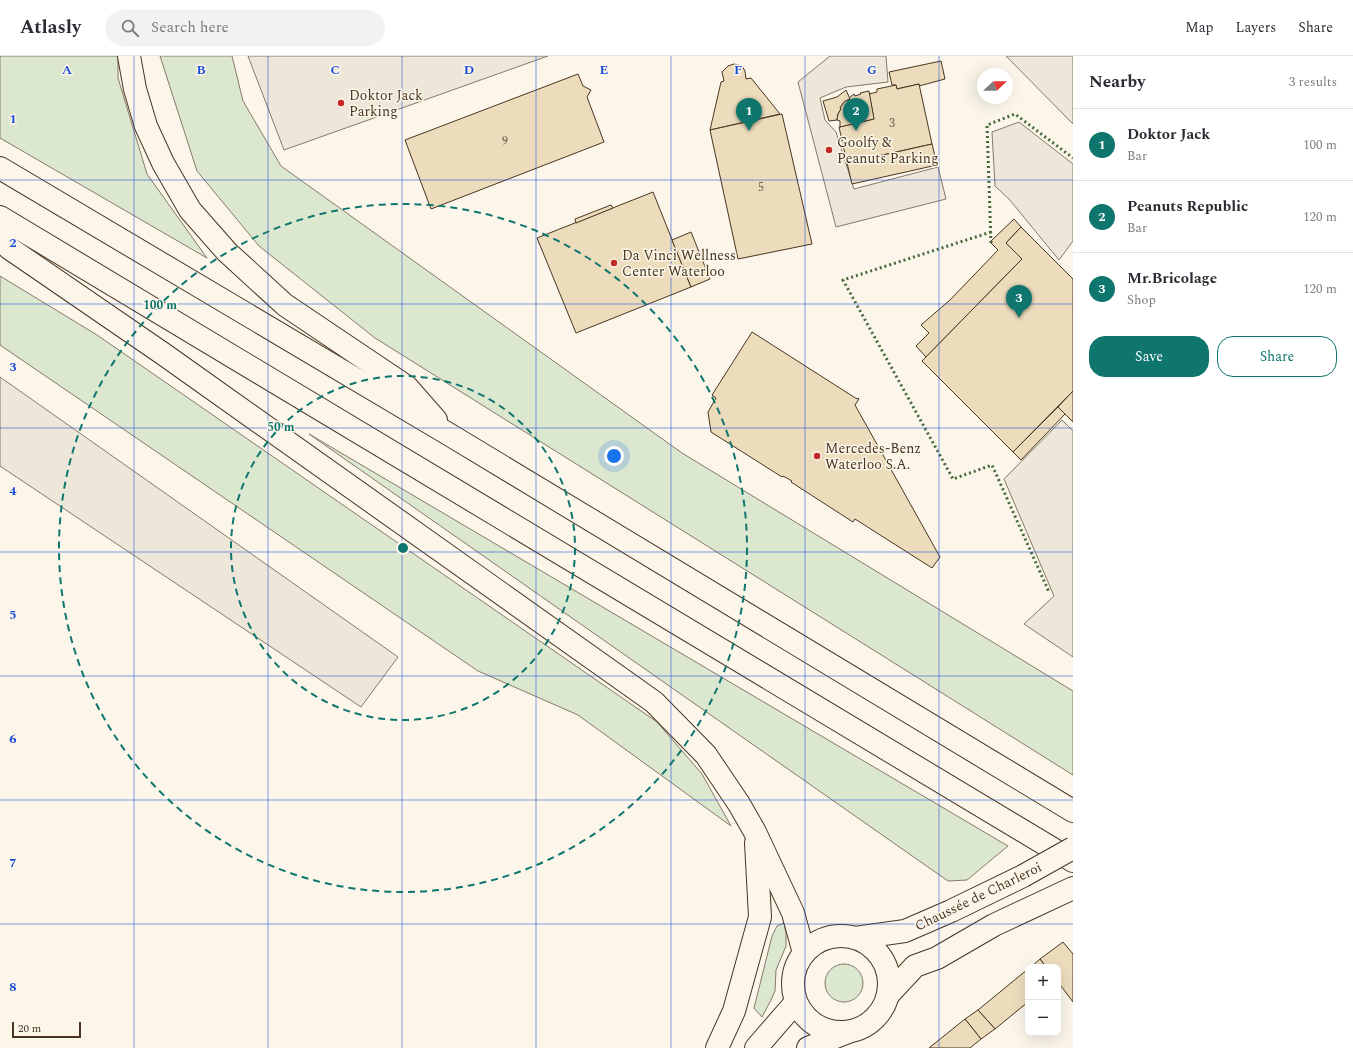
<!DOCTYPE html>
<html lang="en">
<head>
<meta charset="utf-8">
<style>
	:root { --surface:#fff; --page:#f2f2f3; --text:#2b2b33; --muted:#7c7c81; --line:#e1e1e2; --accent:#0f766e }
	body { margin:0; font-family:Spectral,serif; background:var(--page); color:var(--text) }
	.controls { position:absolute; right:12px; bottom:12px; display:grid; overflow:hidden; border-radius:8px; box-shadow:0 4px 16px #0002 }
	.controls button { width:36px; height:36px; display:grid; place-items:center; padding:0; border:0; border-bottom:1px solid var(--line); background:var(--surface); color:var(--text); font:20px sans-serif }
	.compass { position:absolute; left:977px; top:12px; width:36px; height:36px; border-radius:50%; background:var(--surface); box-shadow:0 4px 16px #0002; rotate:68deg }
	.scale { position:absolute; left:12px; bottom:10px; width:69px; box-sizing:border-box; padding-left:4px; border:2px solid #4a3520; border-top:0; font-size:11px; line-height:14px; white-space:nowrap; color:#4a3520; -webkit-text-stroke:3px #fbf6e9; paint-order:stroke }
	.you { position:absolute; left:614px; top:400px; width:14px; height:14px; margin:-10px; border:3px solid #fff; border-radius:50%; background:#1a73e8; box-shadow:0 0 0 6px #1a73e833 }
	.badge { display:grid; place-items:center; width:26px; height:26px; border-radius:50%; background:var(--accent); color:#fff; font-size:13px; font-weight:700 }
	.pin { position:absolute; translate:-50% -33px; filter:drop-shadow(0 1px 2px #0008) }
	.pin::after { content:''; position:absolute; top:21px; width:14px; height:12px; background:inherit; clip-path:polygon(0 0,100% 0,50% 100%) }
	.list { margin:0; padding:0; list-style:none }
	h2 { display:flex; justify-content:space-between; align-items:center; height:52px; margin:0; padding:0 16px; font-size:17px }
	h2 small { font-size:13px; font-weight:400; color:var(--muted) }
	.list li { display:grid; grid-template-columns:26px 1fr auto; gap:12px; align-items:center; box-sizing:border-box; height:72px; padding:0 16px; border-top:1px solid var(--line) }
	.list b { display:block; font-size:15px; white-space:nowrap }
	.list p { margin:0; font-size:13px; white-space:nowrap; color:var(--muted) }
	.list em { font-size:13px; font-style:normal; color:var(--muted) }
	.actions { display:flex; gap:8px; padding:12px 16px }
	.actions a { flex:1; padding:9px 0; border:1px solid var(--accent); border-radius:16px; text-align:center; font-size:14px; color:var(--accent) }
	.actions .main { background:var(--accent); color:#fff }
	.icon { flex:none; width:22px; height:22px; fill:none; stroke:currentColor; stroke-width:2; stroke-linecap:round; stroke-linejoin:round }
	.map { position:relative; flex:none; width:1073px; height:992px; overflow:hidden }
	header { display:flex; align-items:center; gap:24px; box-sizing:border-box; height:56px; padding:0 20px; background:var(--surface); border-bottom:1px solid var(--line) }
	header strong { font-size:19px }
	nav { display:flex; gap:22px; margin-inline-start:auto; font-size:14px }
	.search { width:280px; height:36px; background:var(--page); display:flex; align-items:center; gap:10px; box-sizing:border-box; padding:0 14px; border-radius:22px; color:var(--muted); font-size:15px }
	main { display:flex }
	aside { flex:1; background:var(--surface) }
	.map>svg:first-child { display:block }
	.green { fill:#dce7d0; stroke:#887966 }
	.parking { fill:#ede7d9; stroke:#887966 }
	.building { fill:#ecdcbc; stroke:#4a3520 }
	.lines { fill:none; stroke-linecap:round; stroke-linejoin:round }
	.primary-casing { stroke:#4a3520; stroke-width:24 }
	.highway-casing { stroke:#4a3520; stroke-width:24 }
	.primary { stroke:#fbf6e9; stroke-width:22 }
	.highway { stroke:#fbf6e9; stroke-width:22 }
	.primary-bridge-casing { stroke:#4a3520; stroke-width:24; stroke-linecap:butt }
	.primary-bridge { stroke:#fbf6e9; stroke-width:22 }
	.hedge { stroke:#436837; stroke-width:3; stroke-dasharray:2 3; stroke-linecap:butt }
	.grid { fill:none; stroke:#1d4ed8; stroke-width:1; stroke-opacity:0.55 }
	.ring { fill:none; stroke:#0f766e; stroke-width:2; stroke-dasharray:7 5 }
	.poi-dot { fill:#c62828; stroke:#fbf6e9; stroke-width:1.5 }
	.labels { text-anchor:middle; stroke-width:3; stroke-linejoin:round; paint-order:stroke }
	.number-label { font-size:12px; fill:#725f47 }
	.poi-label { font-size:14px; fill:#4a3520; stroke:#fbf6e9; text-anchor:start }
	.street-label { font-size:14px; fill:#4a3520; stroke:#fbf6e9 }
	.grid-label { font-size:13px; text-anchor:middle; font-weight:bold; fill:#1d4ed8; stroke:#fbf6e9; stroke-width:3; stroke-linejoin:round; paint-order:stroke }
	.centre { fill:#0f766e; stroke:#fbf6e9; stroke-width:2 }
	.ring-label { font-size:12px; text-anchor:middle; font-weight:bold; fill:#0f766e; stroke:#fbf6e9; stroke-width:3; stroke-linejoin:round; paint-order:stroke }
</style>
</head>
<body>
<header>
<strong>Atlasly</strong>
<div class="search"><svg class="icon" aria-label="search" viewBox="0 0 24 24"><circle cx="10" cy="10" r="6"/><path d="M15 15l6 6"/></svg>Search here</div>
<nav><a>Map</a><a>Layers</a><a>Share</a></nav>
</header>
<main>
<div class="map">
<svg width="1073" height="992" viewBox="0 0 1073 992">
	<rect width="100%" height="100%" fill="#fbf6e9"/>
	<g class="green">
		<path d="M0 0H118V22L147 118 207 202 0 82Z"/>
		<path d="M160 0H232L243 45 281 110 682 397 1073 635V719L375 282 259 190 197 115Z"/>
		<path d="M0 220 97 279 657 666 702 718 731 770 578 659 478 615 0 289Z"/>
		<path d="M309 378 1008 790 967 824 948 825Z"/>
		<path d="M784 867 786 877V890L776 914 775 935 771 944 762 961 754 952 772 880 777 870Z"/>
		<circle cx="844" cy="927" r="19"/>
	</g>
	<g class="parking">
		<path d="M248 0H548L284 94Z"/>
		<path d="M830 0H886L888 26 846 31 820 42 825 64 836 76 854 133 938 111 946 143 836 171 798 26Z"/>
		<path d="M1006 0H1073V68Z"/>
		<path d="M1019 66 1073 108V185L1059 204 1009 143 995 130 992 76Z"/>
		<path d="M0 321 398 601 361 651 0 410Z"/>
		<path d="M1062 364 1073 375V601L1024 568 1054 540 1004 423Z"/>
	</g>
	<g class="building">
		<path d="M941 5 945 23 919 30V28L897 33 896 29H892L889 16Z"/>
		<path d="M734 8 742 10 745 15 746 23 751 22 780 58 710 74 721 26 724 25 722 16 728 10Z"/>
		<path d="M578 18 583 30 591 34 587 41 604 86 431 153 405 84Z"/>
		<path d="M919 28 932 88 847 107 839 71 874 63 869 38 877 36V33L896 29 897 33Z"/>
		<path d="M846 34 850 43 844 46 840 52 841 53 838 58 837 64 829 65 823 45 837 41Z"/>
		<path d="M869 35 874 63 840 71V65L837 64 838 58 841 53 840 52 844 46 850 43 849 42 854 38 855 40 861 38 860 37Z"/>
		<path d="M782 58 812 188 738 203 710 74Z"/>
		<path d="M932 88 937 109 852 128 847 107Z"/>
		<path d="M653 136 691 231 576 277 537 182Z"/>
		<path d="M611 149 613 152 576 167 575 163Z"/>
		<path d="M1014 163 1021 171 1006 187 1022 203 926 301 916 290 929 277 921 269 950 244 998 194 990 186Z"/>
		<path d="M1021 171 1073 223V335L1013 396 922 305 1022 203 1006 187Z"/>
		<path d="M691 176 710 223 691 231 672 184Z"/>
		<path d="M752 276 857 343 858 342 859 343 855 349 940 501 932 512 855 463 853 466 791 426 792 425 783 420 782 421 711 376 708 356 716 342 712 339Z"/>
		<path d="M1073 335V366L1058 351Z"/>
		<path d="M1058 351 1065 358 1021 404 1013 396Z"/>
		<path d="M1063 886 1073 898V946L1058 926V911H1046L1040 903Z"/>
		<path d="M1040 903 1046 911H1031Z"/>
		<path d="M1028 913V946L995 973 978 954Z"/>
		<path d="M978 954 995 973 981 983 965 963Z"/>
		<path d="M965 963 981 983 970 992H929Z"/>
	</g>
	<g class="lines">
		<defs>
			<g id="primary">
				<circle cx="841" cy="928" r="48"/>
				<path d="M855 882 905 875 951 855 1023 820"/>
				<path d="M888 939 915 910 937 902 994 869 1073 832"/>
				<path d="M756 992 796 946"/>
				<path d="M808 992 848 976"/>
			</g>
			<g id="highway">
				<path d="M129 0 135 33 146 70 163 107 190 154 227 196 285 249 407 331 436 364"/>
				<path d="M0 112 450 379 1073 755"/>
				<path d="M0 161 1073 805"/>
				<path d="M0 182 9 192 162 297 654 646 706 699 739 748 755 776 793 857 804 897"/>
				<path d="M717 992 734 955 760 861 756 787"/>
			</g>
		</defs>
		<use href="#primary" class="primary-casing"/>
		<use href="#highway" class="highway-casing"/>
		<use href="#primary" class="primary"/>
		<use href="#highway" class="highway"/>
		<defs>
			<path id="primary-bridge" d="M1023 820 1073 792"/>
		</defs>
		<use href="#primary-bridge" class="primary-bridge-casing"/>
		<use href="#primary-bridge" class="primary-bridge"/>
		<g class="hedge">
			<path d="M991 176 843 224 953 423 992 409 1049 536"/>
			<path d="M991 187 987 69 1015 58 1073 102"/>
		</g>
	</g>
	<path class="grid" d="M134 0V992M268 0V992M402 0V992M536 0V992M671 0V992M805 0V992M939 0V992M0 124H1073M0 248H1073M0 372H1073M0 496H1073M0 620H1073M0 744H1073M0 868H1073"/>
	<g class="ring">
		<circle cx="403" cy="492" r="172"/>
		<circle cx="403" cy="492" r="344"/>
	</g>
	<g class="poi-dot">
		<circle cx="341" cy="47" r="4"/>
		<circle cx="829" cy="94" r="4"/>
		<circle cx="614" cy="207" r="4"/>
		<circle cx="817" cy="400" r="4"/>
	</g>
	<g class="labels">
		<g class="number-label">
			<text x="892" y="71">3</text>
			<text x="505" y="89">9</text>
			<text x="761" y="135">5</text>
		</g>
		<g class="poi-label">
			<text x="349" y="44">Doktor Jack<tspan x="349" dy="16">Parking</tspan></text>
			<text x="837" y="91">Goolfy &amp;<tspan x="837" dy="16">Peanuts Parking</tspan></text>
			<text x="622" y="204">Da Vinci Wellness<tspan x="622" dy="16">Center Waterloo</tspan></text>
			<text x="825" y="397">Mercedes-Benz<tspan x="825" dy="16">Waterloo S.A.</tspan></text>
		</g>
		<g class="street-label">
			<text transform="translate(978 840) rotate(-26)" y="5">Chaussée de Charleroi</text>
		</g>
	</g>
	<g class="grid-label">
		<text x="67" y="18">A</text>
		<text x="201" y="18">B</text>
		<text x="335" y="18">C</text>
		<text x="469" y="18">D</text>
		<text x="604" y="18">E</text>
		<text x="738" y="18">F</text>
		<text x="872" y="18">G</text>
		<text x="13" y="67">1</text>
		<text x="13" y="191">2</text>
		<text x="13" y="315">3</text>
		<text x="13" y="439">4</text>
		<text x="13" y="563">5</text>
		<text x="13" y="687">6</text>
		<text x="13" y="811">7</text>
		<text x="13" y="935">8</text>
	</g>
	<circle cx="403" cy="492" r="6" class="centre"/>
	<g class="ring-label">
		<text x="160" y="253">100 m</text>
		<text x="281" y="375">50 m</text>
	</g>
</svg>
<div class="controls">
<button>+</button>
<button>−</button>
</div>
<svg class="compass" viewBox="-18 -18 36 36"><path d="M0-13l5 13h-10z" fill="#e53935"/><path d="M0 13l5-13h-10z" fill="#7c7c81"/></svg>
<div class="scale">20 m</div>
<div class="you"></div>
<div class="pin badge" style="left:749px;top:75px">1</div>
<div class="pin badge" style="left:856px;top:75px">2</div>
<div class="pin badge" style="left:1019px;top:262px">3</div>
</div>
<aside>
<h2>Nearby<small>3 results</small></h2>
<ul class="list">
<li><span class="badge">1</span><div><b>Doktor Jack</b><p>Bar</p></div><em>100 m</em></li>
<li><span class="badge">2</span><div><b>Peanuts Republic</b><p>Bar</p></div><em>120 m</em></li>
<li><span class="badge">3</span><div><b>Mr.Bricolage</b><p>Shop</p></div><em>120 m</em></li>
</ul>
<div class="actions"><a class="main">Save</a><a>Share</a></div>
</aside>
</main>
</body>
</html>
